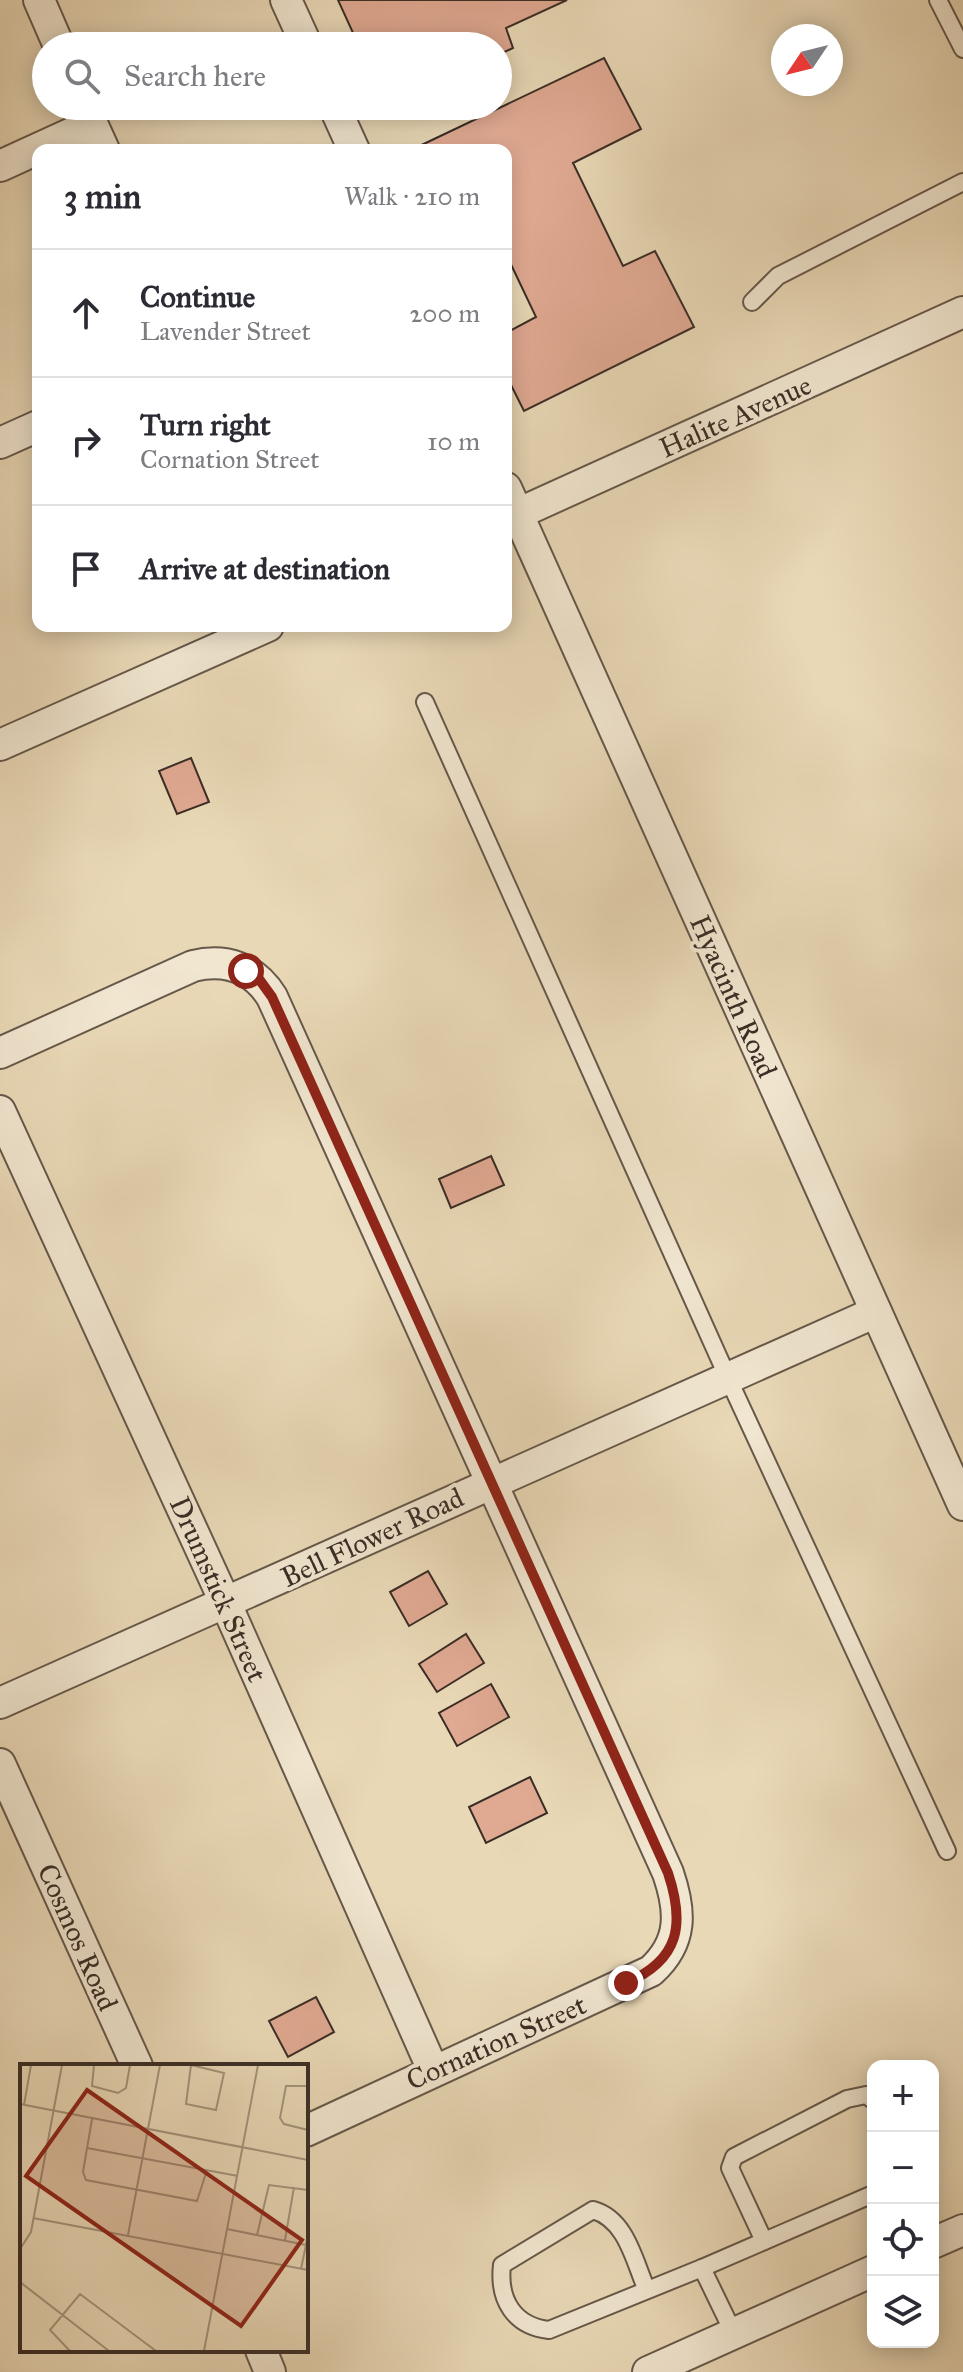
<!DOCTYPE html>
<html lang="en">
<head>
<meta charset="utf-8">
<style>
	:root { --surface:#fff; --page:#f7f7f7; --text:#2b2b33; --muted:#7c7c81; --line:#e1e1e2 }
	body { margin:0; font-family:"IM FELL Great Primer",serif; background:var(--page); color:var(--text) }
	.controls { position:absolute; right:24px; bottom:24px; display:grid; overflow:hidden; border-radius:16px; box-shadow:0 4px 20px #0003 }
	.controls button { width:72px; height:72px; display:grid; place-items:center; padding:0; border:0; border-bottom:2px solid var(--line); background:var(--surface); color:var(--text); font:40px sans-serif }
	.compass { position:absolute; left:771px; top:24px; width:72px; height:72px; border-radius:50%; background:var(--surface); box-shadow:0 4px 20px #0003; rotate:235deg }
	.stop { position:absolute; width:24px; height:24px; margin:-18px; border:6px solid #8f2418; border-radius:50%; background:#fff }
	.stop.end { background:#8f2418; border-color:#fff; box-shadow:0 2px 8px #0008 }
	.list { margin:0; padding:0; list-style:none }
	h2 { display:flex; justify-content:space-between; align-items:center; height:104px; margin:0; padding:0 32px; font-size:34px }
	h2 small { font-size:26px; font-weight:400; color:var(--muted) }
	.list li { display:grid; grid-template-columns:52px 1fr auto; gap:24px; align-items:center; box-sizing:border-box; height:128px; padding:0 32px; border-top:2px solid var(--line) }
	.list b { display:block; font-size:30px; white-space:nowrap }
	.list p { margin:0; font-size:26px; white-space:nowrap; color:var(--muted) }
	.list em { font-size:26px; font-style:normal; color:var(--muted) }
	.icon { flex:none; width:44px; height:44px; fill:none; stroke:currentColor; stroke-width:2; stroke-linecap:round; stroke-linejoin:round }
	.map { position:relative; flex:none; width:963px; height:2372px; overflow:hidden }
	.search { position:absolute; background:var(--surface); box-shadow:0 4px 20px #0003; left:32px; top:32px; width:480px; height:88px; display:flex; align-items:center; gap:20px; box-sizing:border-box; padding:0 28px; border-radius:44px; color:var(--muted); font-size:30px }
	.panel { position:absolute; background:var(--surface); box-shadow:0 4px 20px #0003; left:32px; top:144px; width:480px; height:488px; border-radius:16px }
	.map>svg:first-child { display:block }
	.building { fill:#e0a992; stroke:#3a2d26; stroke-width:2 }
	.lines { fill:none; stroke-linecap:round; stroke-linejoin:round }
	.service-casing { stroke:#66584a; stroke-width:20 }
	.minor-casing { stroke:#66584a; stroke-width:34 }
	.service { stroke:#f1e6d0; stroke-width:16 }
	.minor { stroke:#f1e6d0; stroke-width:30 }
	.route { stroke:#8f2418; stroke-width:10 }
	.labels { text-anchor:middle; stroke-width:8; stroke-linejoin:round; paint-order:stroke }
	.street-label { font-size:28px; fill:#3a2d26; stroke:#f1e6d0 }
	.inset-road { fill:none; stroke:#a3947c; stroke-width:2 }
	.view { fill:#8f2418; fill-opacity:0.15; stroke:#8f2418; stroke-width:4 }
	.inset-edge { fill:none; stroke:#3a2d26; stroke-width:4 }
</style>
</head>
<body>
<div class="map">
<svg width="963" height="2372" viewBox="0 0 963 2372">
	<rect width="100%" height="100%" fill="#e9d8b6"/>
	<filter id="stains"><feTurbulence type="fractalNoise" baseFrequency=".0025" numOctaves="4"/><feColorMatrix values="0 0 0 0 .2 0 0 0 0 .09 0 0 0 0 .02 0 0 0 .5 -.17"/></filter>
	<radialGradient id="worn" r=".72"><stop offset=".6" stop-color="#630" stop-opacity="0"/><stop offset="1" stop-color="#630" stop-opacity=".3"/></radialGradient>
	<g class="building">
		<path d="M338 0H567L506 28 513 48 498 55V46H359Z"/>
		<path d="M604 58 641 129 573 163 623 266 655 251 694 327 524 411 506 375V333L536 317 506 254V150H411Z"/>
		<path d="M191 758 209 802 177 814 159 771Z"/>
		<path d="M491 1156 504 1185 451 1208 439 1179Z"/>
		<path d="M428 1571 447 1604 409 1626 390 1592Z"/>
		<path d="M466 1634 484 1663 437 1692 419 1664Z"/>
		<path d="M491 1684 509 1717 457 1746 439 1713Z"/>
		<path d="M530 1777 547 1813 486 1843 469 1807Z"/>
		<path d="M316 1997 334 2032 288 2057 269 2021Z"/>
	</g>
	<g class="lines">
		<defs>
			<g id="service">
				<path d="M938 0 963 49"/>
				<path d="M752 302 778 276 963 182"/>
				<path d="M425 702 728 1378 947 1851"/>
				<path d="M764 2241 730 2168 734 2157 847 2099 866 2095 873 2100"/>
				<path d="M646 2288C634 2260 626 2219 593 2210L502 2265C498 2300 514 2326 549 2330L702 2268"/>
				<path d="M734 2334 702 2268 873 2194"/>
			</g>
			<g id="minor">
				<path d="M39 0 59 46"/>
				<path d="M286 0 307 46"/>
				<path d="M334 106 354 150"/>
				<path d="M85 108 104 150"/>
				<path d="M0 166 92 124"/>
				<path d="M0 443 38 426"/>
				<path d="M506 488 963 1505"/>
				<path d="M506 519 963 312"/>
				<path d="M0 745 268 626"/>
				<path d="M0 1053 193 966C226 958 254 968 272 997L668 1873C681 1911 683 1942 651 1971L306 2131"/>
				<path d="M0 1111 226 1604 433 2070"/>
				<path d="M0 1703 876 1312"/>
				<path d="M0 1764 137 2066"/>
				<path d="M933 2243 963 2230"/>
				<path d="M261 2350 270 2372"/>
				<path d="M648 2372 873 2271"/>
			</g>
		</defs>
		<use href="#service" class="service-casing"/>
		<use href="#minor" class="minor-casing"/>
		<use href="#service" class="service"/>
		<use href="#minor" class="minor"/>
	</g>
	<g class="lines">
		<path class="route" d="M246 971 259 979 272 997 668 1873C685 1924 680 1960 626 1983"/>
	</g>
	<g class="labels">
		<g class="street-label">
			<text transform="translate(735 416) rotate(-24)" y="10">Halite Avenue</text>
			<text transform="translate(734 996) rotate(66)" y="10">Hyacinth Road</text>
			<text transform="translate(372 1537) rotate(-25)" y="10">Bell Flower Road</text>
			<text transform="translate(219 1589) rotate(66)" y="10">Drumstick Street</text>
			<text transform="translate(78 1937) rotate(66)" y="10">Cosmos Road</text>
			<text transform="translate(496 2042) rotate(-24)" y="10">Cornation Street</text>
		</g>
	</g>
	<g transform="translate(20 2064)">
		<rect width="288" height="288" fill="#e9d8b6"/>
		<path class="inset-road" d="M74 1 72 22 98 29 106 24 110 1M171 1 204 9 196 46 166 40ZM288 22H266L260 54 264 60 288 66M0 40 288 96M4 41 11 1M72 55 63 108 66 116 177 137 187 106M67 84 218 112M13 154 288 206M207 165 286 181M108 171 140 1M237 171 249 121 288 126M265 176 274 123M0 185 11 168 42 1M281 205 288 171M0 218 89 287M50 287 30 266 60 230 136 287M184 287 238 1"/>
		<path class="view" d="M67 26 282 176 221 262 6 112Z"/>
		<rect width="288" height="288" class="inset-edge"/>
	</g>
	<rect width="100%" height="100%" filter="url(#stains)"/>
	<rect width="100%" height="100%" fill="url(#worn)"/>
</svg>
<div class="controls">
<button>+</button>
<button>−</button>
<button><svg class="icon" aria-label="locate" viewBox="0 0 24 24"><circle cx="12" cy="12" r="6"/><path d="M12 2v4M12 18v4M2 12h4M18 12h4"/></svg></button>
<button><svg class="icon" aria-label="layers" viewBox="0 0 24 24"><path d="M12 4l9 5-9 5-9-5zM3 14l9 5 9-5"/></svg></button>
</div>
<svg class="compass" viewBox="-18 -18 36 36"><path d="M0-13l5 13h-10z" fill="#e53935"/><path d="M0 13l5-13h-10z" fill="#7c7c81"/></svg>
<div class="stop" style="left:246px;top:971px"></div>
<div class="stop end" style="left:626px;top:1983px"></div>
<div class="search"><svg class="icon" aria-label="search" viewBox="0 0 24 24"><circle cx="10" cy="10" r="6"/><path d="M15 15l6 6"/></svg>Search here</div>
<section class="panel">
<h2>3 min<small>Walk · 210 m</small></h2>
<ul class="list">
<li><svg class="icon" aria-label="ahead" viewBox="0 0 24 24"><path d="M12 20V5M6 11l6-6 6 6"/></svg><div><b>Continue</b><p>Lavender Street</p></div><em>200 m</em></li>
<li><svg class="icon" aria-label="right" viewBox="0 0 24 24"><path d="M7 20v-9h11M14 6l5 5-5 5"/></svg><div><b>Turn right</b><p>Cornation Street</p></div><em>10 m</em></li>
<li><svg class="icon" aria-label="arrive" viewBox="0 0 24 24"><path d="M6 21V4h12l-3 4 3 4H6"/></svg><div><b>Arrive at destination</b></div></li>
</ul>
</section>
</div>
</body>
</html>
